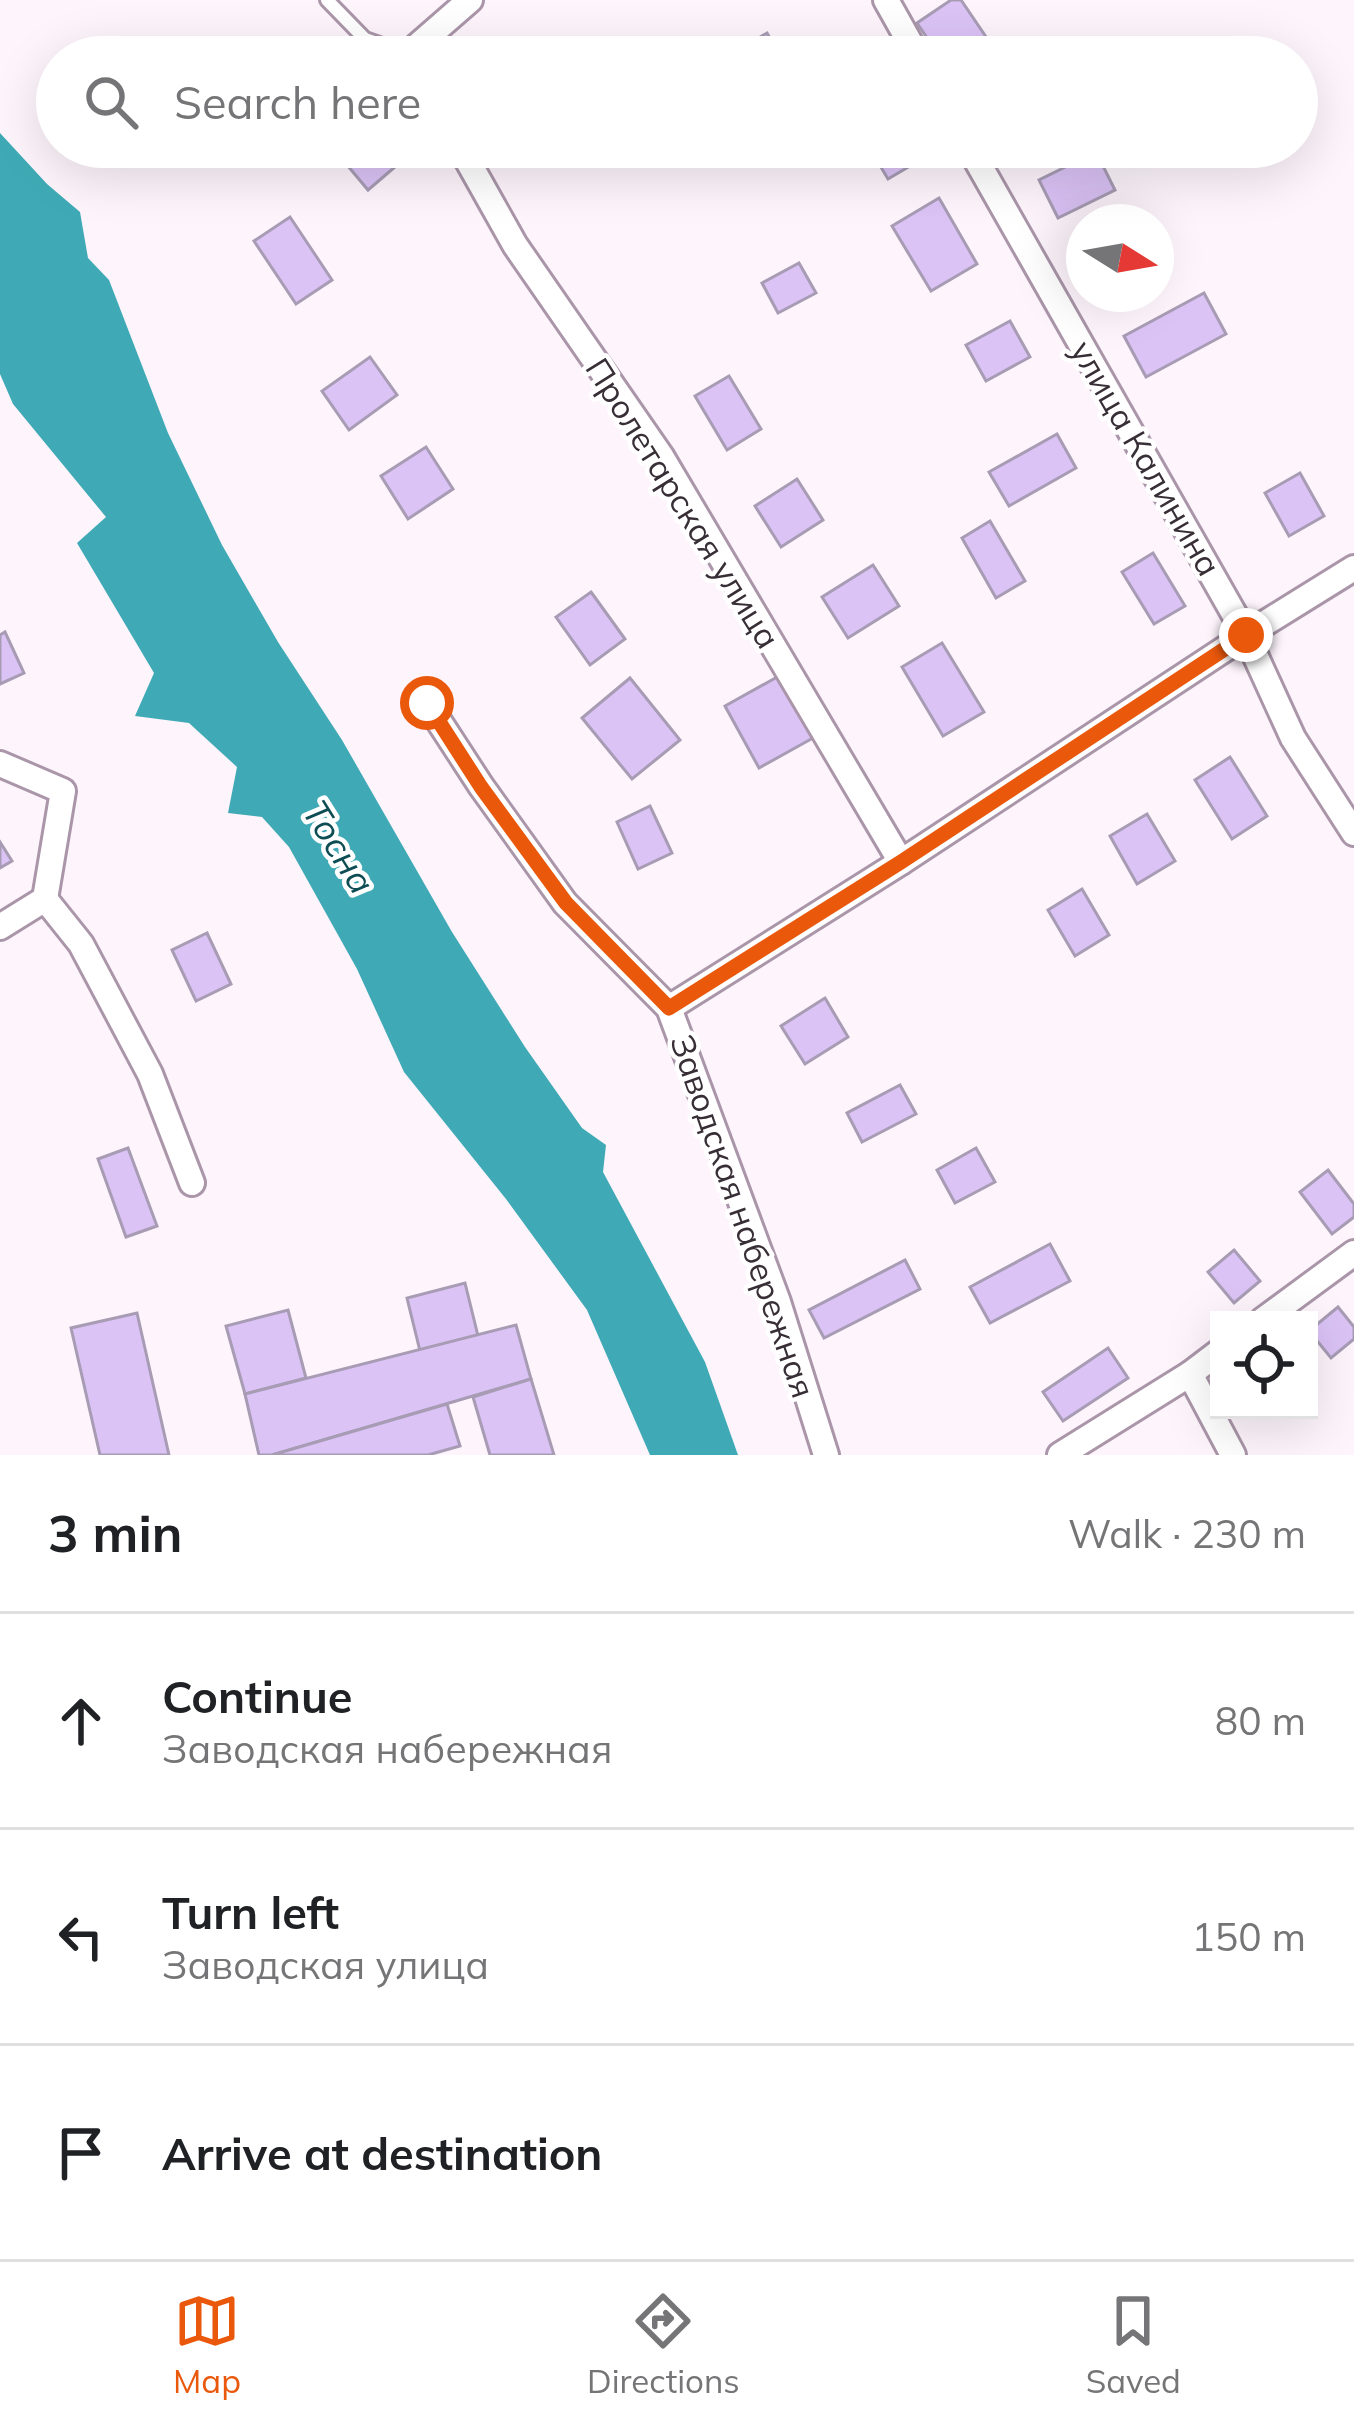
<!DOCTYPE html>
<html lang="en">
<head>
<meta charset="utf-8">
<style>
	:root { --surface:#fff; --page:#f6f6f6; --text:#202124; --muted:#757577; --line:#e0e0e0; --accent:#ea580c }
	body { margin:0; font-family:Mulish,sans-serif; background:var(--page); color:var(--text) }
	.controls { position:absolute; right:36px; bottom:36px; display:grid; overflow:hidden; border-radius:0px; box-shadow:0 12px 48px #0002 }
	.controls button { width:108px; height:108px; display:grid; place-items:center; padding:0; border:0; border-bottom:3px solid var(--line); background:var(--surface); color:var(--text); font:60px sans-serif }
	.compass { position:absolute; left:1066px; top:204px; width:108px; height:108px; border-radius:50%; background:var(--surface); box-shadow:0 12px 48px #0002; rotate:101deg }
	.stop { position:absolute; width:36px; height:36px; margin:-27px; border:9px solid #ea580c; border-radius:50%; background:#fff }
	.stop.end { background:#ea580c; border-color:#fff; box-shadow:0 3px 12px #0008 }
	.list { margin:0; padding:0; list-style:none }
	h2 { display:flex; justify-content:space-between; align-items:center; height:156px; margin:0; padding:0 48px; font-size:51px }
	h2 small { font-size:39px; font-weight:400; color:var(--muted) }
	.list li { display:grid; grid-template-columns:78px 1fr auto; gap:36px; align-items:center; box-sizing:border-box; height:216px; padding:0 48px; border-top:3px solid var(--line) }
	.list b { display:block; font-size:45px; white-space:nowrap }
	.list p { margin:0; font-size:39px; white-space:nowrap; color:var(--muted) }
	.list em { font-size:39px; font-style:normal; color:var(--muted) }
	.icon { flex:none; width:66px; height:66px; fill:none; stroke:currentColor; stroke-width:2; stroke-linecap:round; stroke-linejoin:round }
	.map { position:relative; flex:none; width:1354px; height:1455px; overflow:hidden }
	.search { position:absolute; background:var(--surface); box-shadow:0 12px 48px #0002; left:36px; right:36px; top:36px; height:132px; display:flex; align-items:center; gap:30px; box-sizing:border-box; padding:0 42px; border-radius:66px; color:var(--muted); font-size:45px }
	.sheet { height:804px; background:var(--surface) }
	nav { display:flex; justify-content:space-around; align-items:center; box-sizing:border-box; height:168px; border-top:3px solid var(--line); background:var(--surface); font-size:33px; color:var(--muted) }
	nav a { display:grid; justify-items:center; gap:6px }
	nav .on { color:var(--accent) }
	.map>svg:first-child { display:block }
	.water { fill:#3faab6 }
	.building { fill:#dbc3f6; stroke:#a79cb4; stroke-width:3 }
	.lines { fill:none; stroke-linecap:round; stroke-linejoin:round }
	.lane-casing { stroke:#aa95a9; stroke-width:18 }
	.street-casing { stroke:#aa95a9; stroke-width:30 }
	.lane { stroke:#fff; stroke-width:12 }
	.street { stroke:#fff; stroke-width:24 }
	.route { stroke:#ea580c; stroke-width:15 }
	.labels { text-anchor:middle; stroke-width:9; stroke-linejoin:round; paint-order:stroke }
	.street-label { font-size:33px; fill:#372e36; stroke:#fff }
	.water-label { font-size:36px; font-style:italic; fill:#0e4d54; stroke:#fff }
</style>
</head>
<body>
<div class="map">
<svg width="1354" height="1455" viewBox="0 0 1354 1455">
	<rect width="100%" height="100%" fill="#fdf4fc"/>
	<path class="water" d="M0 133 47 184 80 212 88 258 109 280 168 433 222 545 278 642 342 740 452 932 525 1047 582 1128 606 1145 603 1172 705 1362 738 1455H650L587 1310 506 1199 404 1072 357 969 289 847 262 817 228 813 237 767 189 723 135 716 154 673 77 543 106 517 13 404 0 374Z"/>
	<g class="building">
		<path d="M951 0H961L999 56 940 57 917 23Z"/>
		<path d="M767 33 781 57H736L733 53Z"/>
		<path d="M525 44 534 57H506Z"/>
		<path d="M357 147H404L410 154 368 190 342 159Z"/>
		<path d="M869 147H921L927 156 888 179Z"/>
		<path d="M1096 152 1115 190 1058 218 1039 180Z"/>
		<path d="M939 198 977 264 931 291 892 226Z"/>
		<path d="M290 217 332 280 296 304 254 241Z"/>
		<path d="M799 263 816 293 778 313 762 283Z"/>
		<path d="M1204 293 1226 334 1146 377 1124 336Z"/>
		<path d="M1010 321 1030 357 986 381 966 345Z"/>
		<path d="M370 357 397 395 349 430 322 391Z"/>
		<path d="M729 376 761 429 727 450 695 396Z"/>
		<path d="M1057 434 1076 468 1009 506 989 472Z"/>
		<path d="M426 447 453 489 408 519 381 476Z"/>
		<path d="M1300 473 1324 516 1289 536 1265 493Z"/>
		<path d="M797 479 823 520 781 547 755 506Z"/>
		<path d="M990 521 1025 581 996 598 962 538Z"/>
		<path d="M1153 553 1185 606 1154 624 1122 572Z"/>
		<path d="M873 565 899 606 848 638 822 597Z"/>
		<path d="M591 592 625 639 590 665 556 617Z"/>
		<path d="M5 632 24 673 0 684V635Z"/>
		<path d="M942 643 984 712 943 736 902 667Z"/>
		<path d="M779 676 813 738 759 768 725 706Z"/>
		<path d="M630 678 680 740 632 779 582 718Z"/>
		<path d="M1230 757 1267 816 1232 839 1195 780Z"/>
		<path d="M650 806 672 853 638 869 617 822Z"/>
		<path d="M1147 814 1175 861 1137 884 1110 836Z"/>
		<path d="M0 842 12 861 0 868Z"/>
		<path d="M1082 889 1109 935 1075 956 1048 910Z"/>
		<path d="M207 933 231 984 196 1001 172 950Z"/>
		<path d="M825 998 848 1037 805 1064 781 1026Z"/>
		<path d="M900 1085 916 1114 862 1142 847 1113Z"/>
		<path d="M128 1148 157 1226 126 1237 98 1159Z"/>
		<path d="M976 1148 995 1182 955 1203 937 1170Z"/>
		<path d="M1328 1170 1354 1204V1217L1332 1234 1300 1192Z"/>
		<path d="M1050 1244 1070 1281 990 1323 970 1287Z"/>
		<path d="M1234 1250 1260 1281 1234 1303 1208 1272Z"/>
		<path d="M905 1260 920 1289 824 1338 809 1310Z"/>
		<path d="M465 1283 478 1336 420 1351 407 1298Z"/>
		<path d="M1338 1307 1354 1327V1339L1331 1358 1309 1331Z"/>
		<path d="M288 1310 306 1378 245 1394 226 1326Z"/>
		<path d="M137 1313 169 1455H100L71 1328Z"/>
		<path d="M516 1325 531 1379 272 1455H259L245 1394Z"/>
		<path d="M1108 1348 1128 1378 1063 1421 1043 1392Z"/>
		<path d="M531 1379 554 1455H490L473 1397Z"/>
		<path d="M447 1404 460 1446 428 1455H272Z"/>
	</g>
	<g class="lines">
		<defs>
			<path id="lane" d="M327 0 365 39 408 54"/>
			<g id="street">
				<path d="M886 0 918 57"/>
				<path d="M410 57 408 54 470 0"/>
				<path d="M460 147 515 245 661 456 901 862"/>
				<path d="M969 147 1246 635 1293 738 1354 833"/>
				<path d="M427 703 481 786 565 903 669 1008 778 1302 826 1455"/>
				<path d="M0 764 63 791 45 899"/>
				<path d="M0 927 45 899 81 944 150 1074 192 1183"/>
				<path d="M669 1008 901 862 1246 635 1354 568"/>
				<path d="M1263 1320 1354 1253"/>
				<path d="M1190 1374 1233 1455"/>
				<path d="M1060 1455 1190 1374 1219 1352"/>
			</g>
		</defs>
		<use href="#lane" class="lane-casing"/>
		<use href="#street" class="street-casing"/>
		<use href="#lane" class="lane"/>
		<use href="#street" class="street"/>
	</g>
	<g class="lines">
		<path class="route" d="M427 703 481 787 566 903 669 1008 901 862 1246 635"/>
	</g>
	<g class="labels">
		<g class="street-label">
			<text transform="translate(1146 458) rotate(60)" y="12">улица Калинина</text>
			<text transform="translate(683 503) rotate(58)" y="12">Пролетарская улица</text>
			<text transform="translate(743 1216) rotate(71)" y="12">Заводская набережная</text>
		</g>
		<g class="water-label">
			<text transform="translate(339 847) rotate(58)" y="13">Тосна</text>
		</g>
	</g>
</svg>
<div class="controls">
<button><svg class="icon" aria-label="locate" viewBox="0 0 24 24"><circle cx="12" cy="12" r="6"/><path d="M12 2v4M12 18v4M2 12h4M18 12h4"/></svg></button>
</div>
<svg class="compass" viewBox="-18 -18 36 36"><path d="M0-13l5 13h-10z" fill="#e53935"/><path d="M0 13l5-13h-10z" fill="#757577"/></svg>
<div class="stop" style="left:427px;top:703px"></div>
<div class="stop end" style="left:1246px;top:635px"></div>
<div class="search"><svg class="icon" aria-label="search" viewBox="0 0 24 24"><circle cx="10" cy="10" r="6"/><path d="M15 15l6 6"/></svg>Search here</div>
</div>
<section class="sheet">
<h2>3 min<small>Walk · 230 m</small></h2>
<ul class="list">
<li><svg class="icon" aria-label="ahead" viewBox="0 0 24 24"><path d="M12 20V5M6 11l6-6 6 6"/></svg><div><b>Continue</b><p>Заводская набережная</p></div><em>80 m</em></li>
<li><svg class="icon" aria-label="left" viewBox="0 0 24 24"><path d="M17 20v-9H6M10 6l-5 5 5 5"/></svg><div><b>Turn left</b><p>Заводская улица</p></div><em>150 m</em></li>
<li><svg class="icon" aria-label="arrive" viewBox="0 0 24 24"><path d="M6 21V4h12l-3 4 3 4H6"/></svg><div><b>Arrive at destination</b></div></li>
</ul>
</section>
<nav>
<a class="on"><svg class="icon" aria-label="map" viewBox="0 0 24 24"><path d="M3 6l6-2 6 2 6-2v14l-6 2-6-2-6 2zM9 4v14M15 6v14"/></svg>Map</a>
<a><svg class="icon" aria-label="directions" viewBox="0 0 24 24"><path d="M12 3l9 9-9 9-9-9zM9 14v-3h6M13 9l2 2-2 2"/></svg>Directions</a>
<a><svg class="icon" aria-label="saved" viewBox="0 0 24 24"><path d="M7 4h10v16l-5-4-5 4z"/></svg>Saved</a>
</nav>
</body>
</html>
